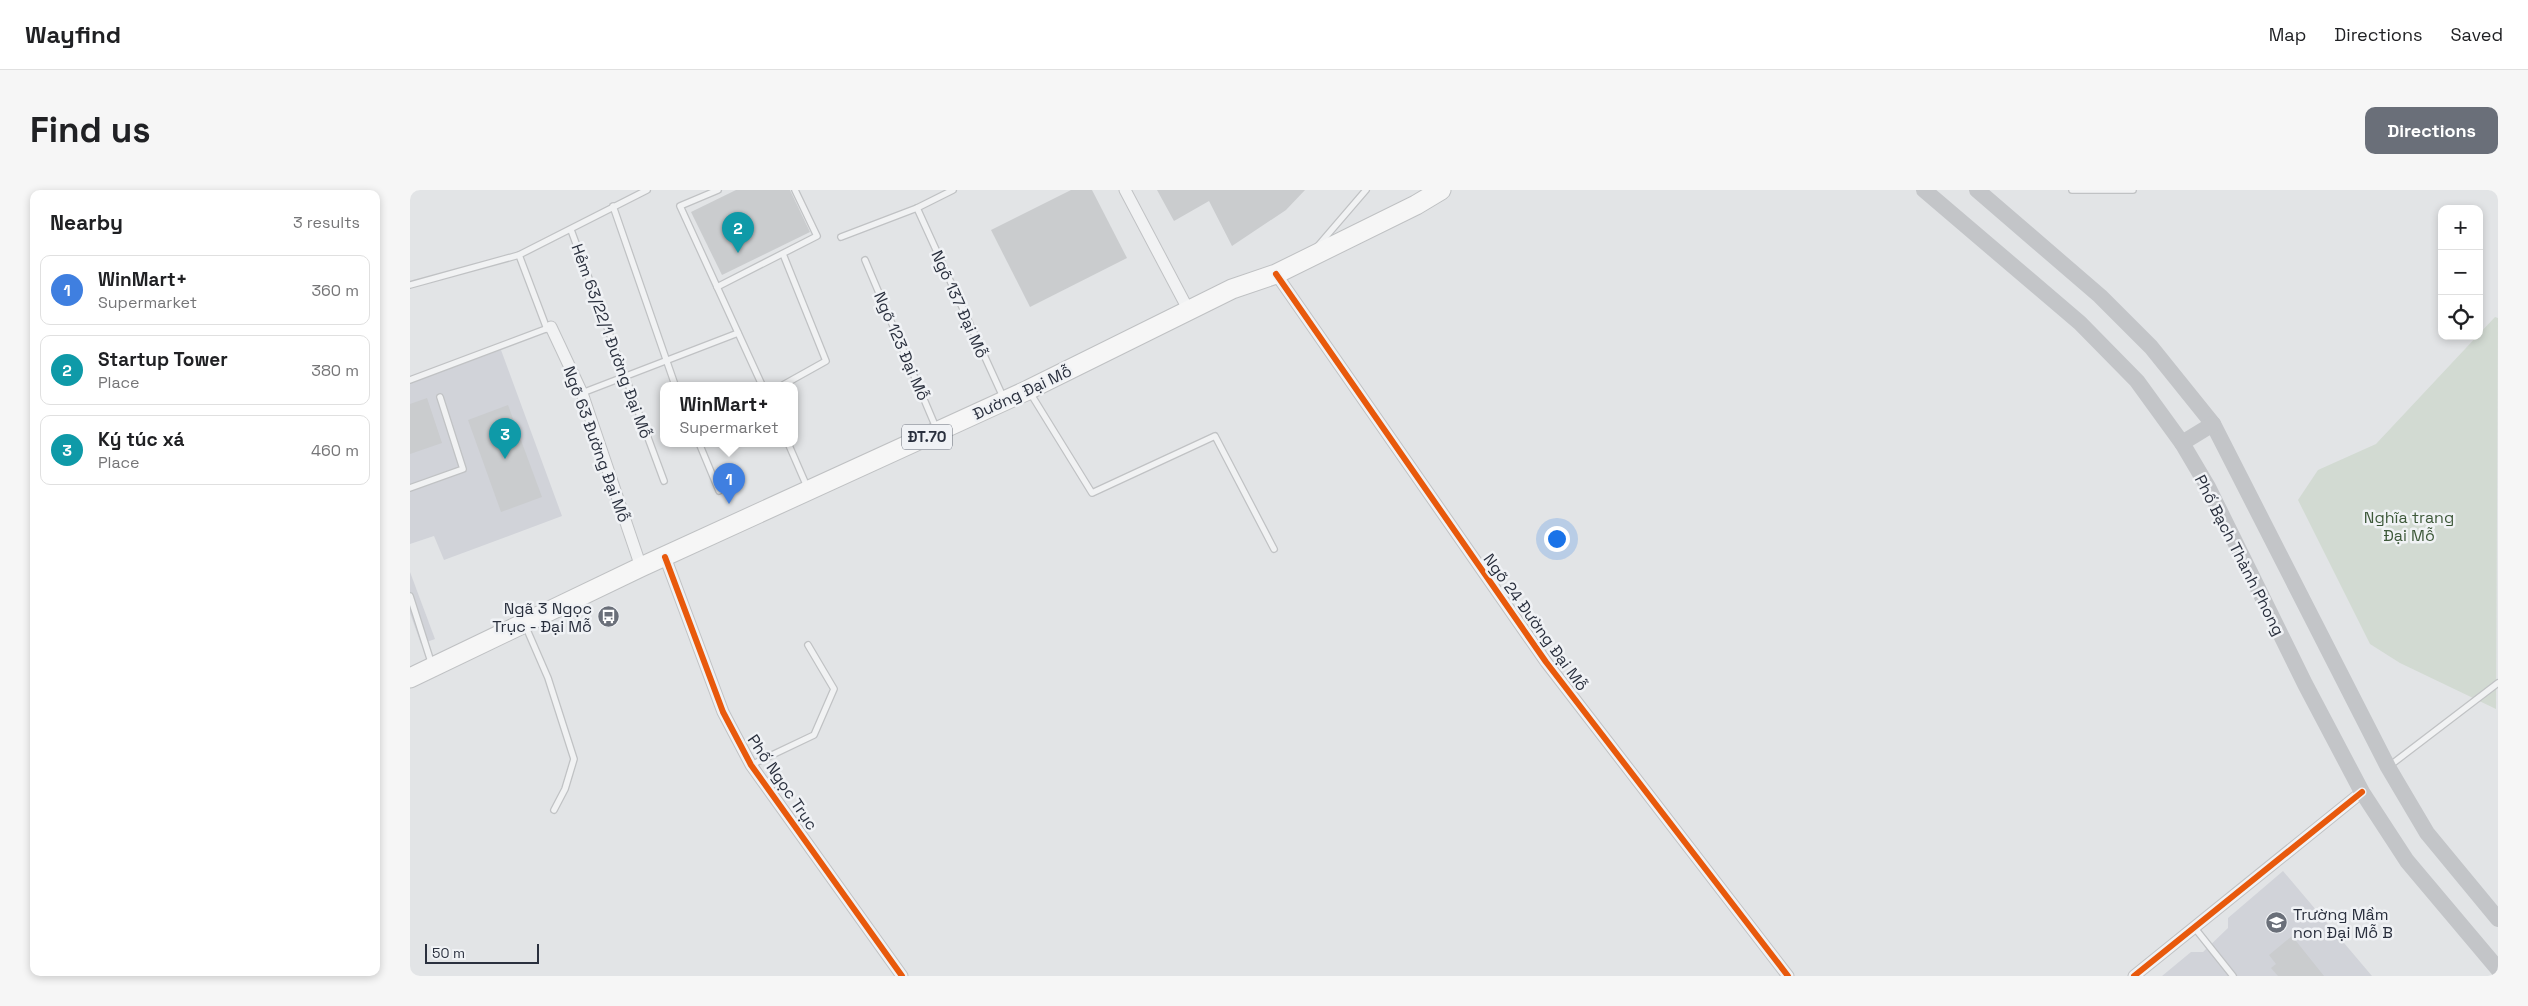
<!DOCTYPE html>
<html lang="en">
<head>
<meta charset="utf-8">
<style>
	:root { --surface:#fff; --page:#f6f6f6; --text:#202124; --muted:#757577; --line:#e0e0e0; --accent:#6a6f79 }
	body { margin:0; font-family:"Space Grotesk",sans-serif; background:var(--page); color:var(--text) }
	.controls { position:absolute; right:15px; top:15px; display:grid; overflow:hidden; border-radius:10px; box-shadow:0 2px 8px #0003 }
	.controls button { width:45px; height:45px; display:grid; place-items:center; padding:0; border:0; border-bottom:1px solid var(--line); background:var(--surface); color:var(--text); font:25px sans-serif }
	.scale { position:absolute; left:15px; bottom:12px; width:114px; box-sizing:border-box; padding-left:5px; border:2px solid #2a303e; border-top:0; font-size:14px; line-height:18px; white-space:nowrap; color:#2a303e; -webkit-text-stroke:4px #f0f2f5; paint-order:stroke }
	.you { position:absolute; left:1146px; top:348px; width:18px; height:18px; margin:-12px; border:4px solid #fff; border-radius:50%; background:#1a73e8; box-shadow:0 0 0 8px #1a73e833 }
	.badge { display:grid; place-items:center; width:32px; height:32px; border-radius:50%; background:var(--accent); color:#fff; font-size:16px; font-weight:700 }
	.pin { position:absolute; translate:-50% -41px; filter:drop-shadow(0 1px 2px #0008) }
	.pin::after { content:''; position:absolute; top:26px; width:18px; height:15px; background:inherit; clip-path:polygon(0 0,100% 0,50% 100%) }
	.popup { position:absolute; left:250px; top:192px; width:138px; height:65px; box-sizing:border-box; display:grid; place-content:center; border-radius:10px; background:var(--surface); filter:drop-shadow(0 1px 4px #0005); font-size:16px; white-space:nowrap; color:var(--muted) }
	.popup b { font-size:19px; color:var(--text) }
	.popup::after { content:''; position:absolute; left:50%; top:100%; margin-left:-10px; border:10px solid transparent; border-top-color:var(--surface) }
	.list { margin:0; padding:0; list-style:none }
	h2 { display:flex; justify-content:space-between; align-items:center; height:65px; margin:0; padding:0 20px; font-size:21px }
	h2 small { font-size:16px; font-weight:400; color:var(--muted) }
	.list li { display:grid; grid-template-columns:32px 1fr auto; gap:15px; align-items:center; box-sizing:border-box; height:70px; margin:0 10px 10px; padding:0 10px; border:1px solid var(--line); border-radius:10px }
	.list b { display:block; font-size:19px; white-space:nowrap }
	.list p { margin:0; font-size:16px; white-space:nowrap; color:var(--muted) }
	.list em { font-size:16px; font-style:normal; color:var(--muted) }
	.icon { flex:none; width:28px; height:28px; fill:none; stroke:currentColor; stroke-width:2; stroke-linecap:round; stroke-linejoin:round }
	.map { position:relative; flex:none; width:2088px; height:786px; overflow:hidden; border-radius:10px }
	header { display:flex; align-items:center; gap:30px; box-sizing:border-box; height:70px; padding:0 25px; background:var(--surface); border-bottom:1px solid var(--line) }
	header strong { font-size:24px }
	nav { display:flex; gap:28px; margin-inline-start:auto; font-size:18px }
	.intro { display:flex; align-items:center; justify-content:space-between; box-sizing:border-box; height:120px; padding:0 30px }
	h1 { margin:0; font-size:35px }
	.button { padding:12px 22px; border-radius:10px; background:var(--accent); color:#fff; font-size:18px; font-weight:700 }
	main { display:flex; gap:30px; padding:0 30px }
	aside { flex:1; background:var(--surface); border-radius:10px; box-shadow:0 2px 8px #0003 }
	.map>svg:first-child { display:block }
	.built { fill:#d1d3d9 }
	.green { fill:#d2dad2 }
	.building { fill:#caccce }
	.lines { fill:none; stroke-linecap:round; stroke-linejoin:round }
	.service-casing { stroke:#c0c2c4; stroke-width:8 }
	.minor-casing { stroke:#c0c2c4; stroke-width:13 }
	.primary-casing { stroke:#bfc1c3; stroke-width:21 }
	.service { stroke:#f1f2f3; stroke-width:5.5 }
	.minor { stroke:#f1f2f3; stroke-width:11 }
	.secondary { stroke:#c3c5c8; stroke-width:16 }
	.primary { stroke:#f6f6f6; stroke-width:19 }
	.cycleway-casing { stroke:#f0f2f5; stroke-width:9 }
	.cycleway { stroke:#e8590c; stroke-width:6 }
	.labels { text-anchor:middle; stroke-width:5; stroke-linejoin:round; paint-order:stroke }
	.shield { fill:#f0f2f5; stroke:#656a75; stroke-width:1 }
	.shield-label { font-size:15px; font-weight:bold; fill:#2a303e }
	.street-label { font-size:16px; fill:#2a303e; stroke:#f0f2f5 }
	.park-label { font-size:16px; fill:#3d5839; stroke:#f0f2f5 }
	.poi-label { font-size:16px; fill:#2a303e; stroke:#f0f2f5; text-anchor:end }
</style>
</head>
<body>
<header>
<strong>Wayfind</strong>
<nav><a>Map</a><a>Directions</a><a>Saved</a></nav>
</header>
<div class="intro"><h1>Find us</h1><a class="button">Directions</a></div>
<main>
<aside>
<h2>Nearby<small>3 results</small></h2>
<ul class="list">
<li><span class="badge" style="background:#3f7fe0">1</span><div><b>WinMart+</b><p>Supermarket</p></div><em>360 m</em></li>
<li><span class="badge" style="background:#0f9aa8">2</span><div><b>Startup Tower</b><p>Place</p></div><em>380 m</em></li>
<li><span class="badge" style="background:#0f9aa8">3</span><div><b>Ký túc xá</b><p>Place</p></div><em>460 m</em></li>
</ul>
</aside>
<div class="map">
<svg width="2088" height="786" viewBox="0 0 2088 786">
	<rect width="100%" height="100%" fill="#e2e4e6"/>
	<g class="built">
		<path d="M91 160 152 326 34 370 24 346 0 354V193Z"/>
		<path d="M0 382 25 449 11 454 0 423Z"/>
		<path d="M1873 681 1962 786H1752L1781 762H1793L1818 738V728Z"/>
	</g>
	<path class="green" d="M2085 127 2088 128 2086 519 1990 473 1960 454 1888 310 1908 280 1966 254Z"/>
	<g class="building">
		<path d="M326 0H380L400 42 312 85 281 22Z"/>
		<path d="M661 0H682L717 68 620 117 581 40Z"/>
		<path d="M747 0H895L876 20 822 56 799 11 764 31Z"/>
		<path d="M17 208 32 253 0 264V214Z"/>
		<path d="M98 215 132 307 91 322 58 230Z"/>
		<path d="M1882 746 1914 786H1868L1861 778 1866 774 1859 765Z"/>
	</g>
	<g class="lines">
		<defs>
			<g id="service">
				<path d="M308 0 270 16 352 195"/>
				<path d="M1662 0H1723"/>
				<path d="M203 16 265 195"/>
				<path d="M507 18 594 209"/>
				<path d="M161 40 254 291"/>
				<path d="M431 47 507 18 543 0"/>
				<path d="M907 57 956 0"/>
				<path d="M109 65 137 139"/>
				<path d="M455 70 527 240"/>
				<path d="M0 95 109 65 237 0"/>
				<path d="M307 97 407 46 385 0"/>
				<path d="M0 190 141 137"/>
				<path d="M373 195 416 171 373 64"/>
				<path d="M619 201 682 303 805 246 864 359"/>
				<path d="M172 203 328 143"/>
				<path d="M289 253 309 301"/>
				<path d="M378 253 398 299"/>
				<path d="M0 298 53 279 30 207"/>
				<path d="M0 406 22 475"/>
				<path d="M115 435 138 488 164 569 155 599 144 620"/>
				<path d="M341 575 404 545 424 499 398 455"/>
				<path d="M1978 577 2088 493"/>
				<path d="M1784 737 1823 786"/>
			</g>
			<g id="minor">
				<path d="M715 0 779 121"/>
				<path d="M866 84 1136 472 1378 786"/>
				<path d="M141 137 172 203 231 377"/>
				<path d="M255 367 313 522 341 575 492 786"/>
				<path d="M1724 786 1952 602"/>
			</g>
			<path id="primary" d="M0 488 231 377 618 200 822 99 866 84 1006 15 1031 0"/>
		</defs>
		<use href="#service" class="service-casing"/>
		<use href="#minor" class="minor-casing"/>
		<use href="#primary" class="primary-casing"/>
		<use href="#service" class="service"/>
		<use href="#minor" class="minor"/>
		<g class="secondary">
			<path d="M1514 0 1670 133 1727 191 1772 253 1798 297 1895 494 1952 602 1997 671 2088 779"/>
			<path d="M1567 0 1690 106 1741 157 1803 234 1978 577 2017 643 2088 729"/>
			<path d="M1772 253 1803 234"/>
		</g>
		<use href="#primary" class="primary"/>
		<defs>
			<g id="cycleway">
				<path d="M866 84 1136 472 1378 786"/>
				<path d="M255 367 313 522 341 575 492 786"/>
				<path d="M1724 786 1952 602"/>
			</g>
		</defs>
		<use href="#cycleway" class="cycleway-casing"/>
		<use href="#cycleway" class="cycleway"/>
	</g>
	<defs>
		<symbol id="bus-disc" viewBox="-11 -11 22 22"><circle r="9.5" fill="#6a6f79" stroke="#f0f2f5"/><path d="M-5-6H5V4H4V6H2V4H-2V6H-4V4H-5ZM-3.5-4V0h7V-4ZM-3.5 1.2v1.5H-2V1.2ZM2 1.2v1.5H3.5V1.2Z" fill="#fff"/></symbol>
		<symbol id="school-disc" viewBox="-11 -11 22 22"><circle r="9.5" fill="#6a6f79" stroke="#f0f2f5"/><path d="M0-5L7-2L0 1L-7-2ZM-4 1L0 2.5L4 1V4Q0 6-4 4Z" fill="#fff"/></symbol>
	</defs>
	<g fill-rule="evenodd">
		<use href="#bus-disc" x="186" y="414" width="25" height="25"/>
		<use href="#school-disc" x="1854" y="720" width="25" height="25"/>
	</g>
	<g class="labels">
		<rect class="shield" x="492" y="234.5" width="50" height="25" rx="4"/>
		<g class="shield-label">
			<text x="517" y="252">ĐT.70</text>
		</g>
		<g class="street-label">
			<text transform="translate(550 114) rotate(66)" y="6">Ngõ 137 Đại Mỗ</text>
			<text transform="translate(202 151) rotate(70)" y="6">Hẻm 63/22/1 Đường Đại Mỗ</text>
			<text transform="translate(492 156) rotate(67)" y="6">Ngõ 123 Đại Mỗ</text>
			<text transform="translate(612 202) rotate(-25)" y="6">Đường Đại Mỗ</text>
			<text transform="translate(187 254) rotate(70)" y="6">Ngõ 63 Đường Đại Mỗ</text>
			<text transform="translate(1830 365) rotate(63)" y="6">Phố Bạch Thành Phong</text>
			<text transform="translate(1126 432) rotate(54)" y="6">Ngõ 24 Đường Đại Mỗ</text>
			<text transform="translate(373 592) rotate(56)" y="6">Phố Ngọc Trục</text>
		</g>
		<g class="park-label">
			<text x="1999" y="333">Nghĩa trang<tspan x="1999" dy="18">Đại Mỗ</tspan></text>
		</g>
		<g class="poi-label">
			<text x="182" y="424">Ngã 3 Ngọc<tspan x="182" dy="18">Trục - Đại Mỗ</tspan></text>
			<text x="1883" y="730" text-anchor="start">Trường Mầm<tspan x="1883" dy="18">non Đại Mỗ B</tspan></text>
		</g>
	</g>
</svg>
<div class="controls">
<button>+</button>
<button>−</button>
<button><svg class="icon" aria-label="locate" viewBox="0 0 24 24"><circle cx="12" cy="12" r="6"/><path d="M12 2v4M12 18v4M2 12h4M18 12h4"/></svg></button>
</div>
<div class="scale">50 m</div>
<div class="you"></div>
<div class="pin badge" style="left:319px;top:314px;background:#3f7fe0">1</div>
<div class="popup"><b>WinMart+</b>Supermarket</div>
<div class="pin badge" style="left:328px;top:63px;background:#0f9aa8">2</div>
<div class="pin badge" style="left:95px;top:269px;background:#0f9aa8">3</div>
</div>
</main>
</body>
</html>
